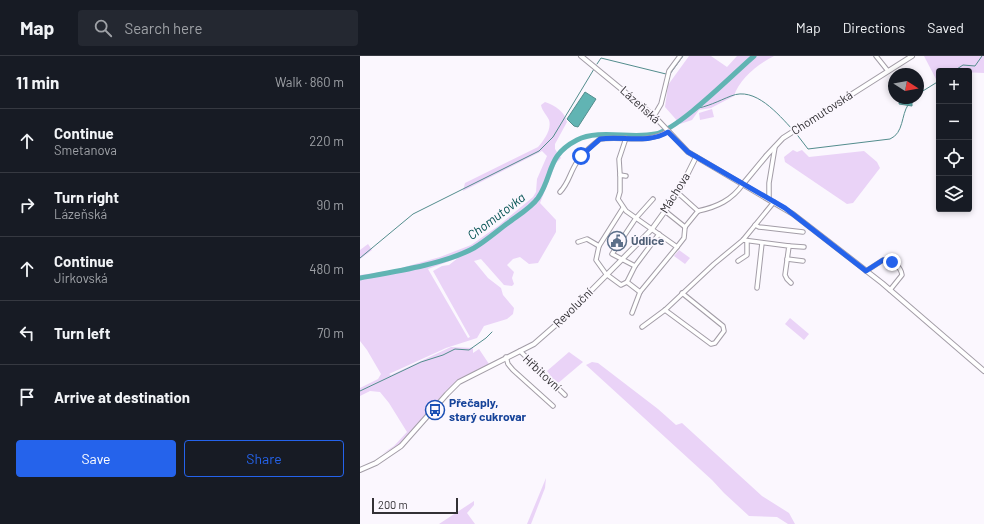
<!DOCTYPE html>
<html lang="en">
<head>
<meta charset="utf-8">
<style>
	:root { --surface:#171b24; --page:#242831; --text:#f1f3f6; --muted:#9ea1a6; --line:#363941; --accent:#2563eb }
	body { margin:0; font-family:Barlow,sans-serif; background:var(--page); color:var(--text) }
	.controls { position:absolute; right:12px; top:12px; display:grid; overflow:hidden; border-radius:4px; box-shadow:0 2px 6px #0003 }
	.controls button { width:36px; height:36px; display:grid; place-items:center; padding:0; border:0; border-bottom:1px solid var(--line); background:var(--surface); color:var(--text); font:20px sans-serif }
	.compass { position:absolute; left:528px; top:12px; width:36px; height:36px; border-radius:50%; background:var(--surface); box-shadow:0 2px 6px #0003; rotate:101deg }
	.scale { position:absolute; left:12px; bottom:10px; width:86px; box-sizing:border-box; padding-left:4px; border:2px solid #333135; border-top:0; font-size:11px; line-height:14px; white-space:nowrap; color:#333135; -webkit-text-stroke:3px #fbf7fe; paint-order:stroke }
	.stop { position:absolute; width:12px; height:12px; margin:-9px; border:3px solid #2563eb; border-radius:50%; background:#fff }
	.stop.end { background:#2563eb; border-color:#fff; box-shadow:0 1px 4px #0008 }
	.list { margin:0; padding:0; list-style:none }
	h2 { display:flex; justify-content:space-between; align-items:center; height:52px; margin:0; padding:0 16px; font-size:17px }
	h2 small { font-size:13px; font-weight:400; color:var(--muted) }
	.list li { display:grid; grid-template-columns:26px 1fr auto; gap:12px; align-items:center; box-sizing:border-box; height:64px; padding:0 16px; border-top:1px solid var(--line) }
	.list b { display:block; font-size:15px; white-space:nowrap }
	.list p { margin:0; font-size:13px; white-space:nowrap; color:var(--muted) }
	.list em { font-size:13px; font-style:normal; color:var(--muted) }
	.actions { display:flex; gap:8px; padding:12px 16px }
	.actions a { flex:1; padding:9px 0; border:1px solid var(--accent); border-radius:4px; text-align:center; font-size:14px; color:var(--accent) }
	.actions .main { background:var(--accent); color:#fff }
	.icon { flex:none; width:22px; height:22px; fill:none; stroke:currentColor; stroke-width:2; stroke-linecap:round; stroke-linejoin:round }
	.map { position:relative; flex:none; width:624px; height:468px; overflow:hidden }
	header { display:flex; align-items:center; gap:24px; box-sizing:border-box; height:56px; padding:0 20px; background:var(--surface); border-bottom:1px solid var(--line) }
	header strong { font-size:19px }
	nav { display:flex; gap:22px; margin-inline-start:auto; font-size:14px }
	.search { width:280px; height:36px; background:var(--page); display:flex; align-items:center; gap:10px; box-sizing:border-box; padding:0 14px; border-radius:4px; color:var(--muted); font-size:15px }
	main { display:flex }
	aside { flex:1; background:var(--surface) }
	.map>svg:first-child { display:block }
	.green { fill:#ead3f7; fill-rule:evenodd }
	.water { fill:#61b4b3; stroke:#538d8d }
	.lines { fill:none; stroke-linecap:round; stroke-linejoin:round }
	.stream { stroke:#538d8d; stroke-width:1 }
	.river { stroke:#61b4b3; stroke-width:5 }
	.minor-casing { stroke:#a39da7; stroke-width:5.5 }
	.tertiary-casing { stroke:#a39da7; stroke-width:6 }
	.minor { stroke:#fff; stroke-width:3.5 }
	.tertiary { stroke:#fff; stroke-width:4 }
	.route { stroke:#2563eb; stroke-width:5 }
	.labels { text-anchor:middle; stroke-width:3.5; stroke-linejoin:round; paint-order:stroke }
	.street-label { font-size:12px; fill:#333135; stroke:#fbf7fe }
	.service-label { font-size:12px; font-weight:bold; fill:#4e5e75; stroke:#fbf7fe; text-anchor:start }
	.transit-label { font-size:12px; font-weight:bold; fill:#164399; stroke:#fbf7fe; text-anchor:start }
	.water-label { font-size:13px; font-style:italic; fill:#025151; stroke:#fbf7fe }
</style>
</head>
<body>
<header>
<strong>Map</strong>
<div class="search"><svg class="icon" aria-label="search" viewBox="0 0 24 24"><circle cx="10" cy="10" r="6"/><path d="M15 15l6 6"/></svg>Search here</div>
<nav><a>Map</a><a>Directions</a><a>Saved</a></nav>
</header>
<main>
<aside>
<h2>11 min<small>Walk · 860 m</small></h2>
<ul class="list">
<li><svg class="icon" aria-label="ahead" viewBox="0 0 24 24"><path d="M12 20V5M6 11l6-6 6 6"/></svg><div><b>Continue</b><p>Smetanova</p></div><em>220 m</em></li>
<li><svg class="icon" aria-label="right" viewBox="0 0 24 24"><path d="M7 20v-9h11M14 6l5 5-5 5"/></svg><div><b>Turn right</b><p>Lázeňská</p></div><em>90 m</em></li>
<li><svg class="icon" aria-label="ahead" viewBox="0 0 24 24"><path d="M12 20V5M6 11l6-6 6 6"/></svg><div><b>Continue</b><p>Jirkovská</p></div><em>480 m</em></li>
<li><svg class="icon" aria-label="left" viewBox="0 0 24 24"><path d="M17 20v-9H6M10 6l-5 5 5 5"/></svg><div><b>Turn left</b></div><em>70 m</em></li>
<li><svg class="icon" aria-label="arrive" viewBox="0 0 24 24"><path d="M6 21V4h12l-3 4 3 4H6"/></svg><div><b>Arrive at destination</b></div></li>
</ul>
<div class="actions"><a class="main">Save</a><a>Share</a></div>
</aside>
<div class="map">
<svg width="624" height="468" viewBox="0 0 624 468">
	<rect width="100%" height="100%" fill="#fbf7fe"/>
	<g class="green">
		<path d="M329 0H351L367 11 377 0H414C398 8 379 23 374 40L351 52 339 54 332 64 320 68 305 51 308 29Z"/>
		<path d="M564 0H624V17L579 15V24L577 25Z"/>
		<path d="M185 46C196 50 204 55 207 66L195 88V93L201 102 196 107 180 147 196 164V176L178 207 169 208 160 201 153 203 147 209 154 216 152 222 154 228 152 230 144 229 121 203 114 205 128 222 141 232 143 239 154 252 153 258 147 263 124 270 117 282 86 292 29 318 31 319 91 291 113 292V297L119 293 129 308 97 326 85 336 42 387 22 398 34 390 47 376 29 347 20 336 10 335 0 340V332L18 323 21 318 7 294 0 285V219L34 214 80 201 111 189 138 170 173 141 176 136 177 123 187 100 182 95 103 135 105 127 178 91C184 84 192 73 189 64 187 59 182 55 181 49ZM98 202 89 209 82 210 73 215 110 281 108 282 68 213Z"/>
		<path d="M352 53 354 61 340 64 339 57Z"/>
		<path d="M433 94 437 96 442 94 449 101 504 95 517 106 520 112 493 147 487 148 425 106 424 101Z"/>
		<path d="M8 188 12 194 0 203V194Z"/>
		<path d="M319 194 330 202 325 208 314 200Z"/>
		<path d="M430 262 449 278 444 284 425 268Z"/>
		<path d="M209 296 223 306 197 328 187 315Z"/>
		<path d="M232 306 238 307 298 353 316 369 322 367 402 440 429 457 435 468H428L417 461 389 460 364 437 352 424 226 309Z"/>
		<path d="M186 422 185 432 171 468H167Z"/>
		<path d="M114 445V449L107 457 115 468H79Z"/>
	</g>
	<g class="water">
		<path d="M225 36 236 43 218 71 214 70 207 63Z"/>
		<path d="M540 43 552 44V50L539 48Z"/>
	</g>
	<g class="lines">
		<g class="stream">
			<path d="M237 8 241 2 306 18"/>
			<path d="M594 15 603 9 615 10 622 0"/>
			<path d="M310 18 323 0"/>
			<path d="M558 38 579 25"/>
			<path d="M333 53C348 51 358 45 371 40 395 30 418 58 433 74"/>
			<path d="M435 76 448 93 530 83C544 77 541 59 548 49"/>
			<path d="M0 202 53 158 179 95 193 81 234 13"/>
			<path d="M0 335 61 306 83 299 95 293 109 294 126 282 132 276"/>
		</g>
		<path class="river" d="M0 222C33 216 85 208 114 192 126 185 137 175 148 167 157 160 171 152 178 142 194 118 186 100 217 84 238 73 272 83 295 78 318 74 374 17 394 0"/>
		<defs>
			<g id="minor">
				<path d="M516 0 528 15"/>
				<path d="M294 60 301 48 309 15 320 0"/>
				<path d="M260 119 259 103 266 82"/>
				<path d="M266 120 260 119V136L258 143 266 155 317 191 324 182 325 171"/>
				<path d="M200 136C209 127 210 116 217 106 222 97 232 90 240 83 262 80 289 88 308 75"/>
				<path d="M318 137 338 155"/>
				<path d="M293 143 276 162 252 198 275 210 299 178"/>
				<path d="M409 143V127L415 91"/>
				<path d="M263 152 239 190 236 204 246 218 261 229 267 226 280 236"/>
				<path d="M305 155 325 171"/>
				<path d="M338 155C357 151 372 144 383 128"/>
				<path d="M395 169 399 171 443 176"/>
				<path d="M325 171 338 155"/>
				<path d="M383 184 429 190 425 219 427 223 431 227"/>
				<path d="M218 186 227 183 239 190"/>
				<path d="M429 190 444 191"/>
				<path d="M427 203 443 205"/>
				<path d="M378 205 387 199V185"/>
				<path d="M506 215 523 204C532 203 541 211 542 219L530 234"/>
				<path d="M267 226 275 210"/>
				<path d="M397 232 402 187"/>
				<path d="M305 254 351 288 355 287 364 275 363 270 322 237"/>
				<path d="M272 257 280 236 317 191"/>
				<path d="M282 271 305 254 354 208 383 184 414 146"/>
				<path d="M160 295 205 339"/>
				<path d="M146 301 148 308 153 314 193 350"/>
			</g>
			<g id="tertiary">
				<path d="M221 0 294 60 328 96 433 158 522 227 624 315"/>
				<path d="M383 128 407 99 423 82 552 0"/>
				<path d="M0 414 16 407 41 390 87 338 99 326 174 288 206 260 292 173 318 137 336 101"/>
			</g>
		</defs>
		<use href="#minor" class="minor-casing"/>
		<use href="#tertiary" class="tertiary-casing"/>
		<use href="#minor" class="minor"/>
		<use href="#tertiary" class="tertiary"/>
	</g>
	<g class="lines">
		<path class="route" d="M221 100 240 83C262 80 289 88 308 76L328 96 425 152 506 215 523 204 532 206"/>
	</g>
	<defs>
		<symbol id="civic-ring" viewBox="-11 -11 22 22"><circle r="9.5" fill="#fbf7fe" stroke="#5c6f8a" stroke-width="1.5"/><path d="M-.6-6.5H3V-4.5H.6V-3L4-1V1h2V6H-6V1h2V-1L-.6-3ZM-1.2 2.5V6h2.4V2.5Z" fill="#5c6f8a"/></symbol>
		<symbol id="bus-ring" viewBox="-11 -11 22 22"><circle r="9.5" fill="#fbf7fe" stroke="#1a4fb4" stroke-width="1.5"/><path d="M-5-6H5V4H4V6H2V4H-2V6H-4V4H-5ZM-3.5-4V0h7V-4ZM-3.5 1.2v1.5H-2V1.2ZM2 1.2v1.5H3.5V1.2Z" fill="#1a4fb4"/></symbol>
	</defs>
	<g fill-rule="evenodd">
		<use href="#civic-ring" x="246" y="174" width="22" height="22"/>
		<use href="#bus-ring" x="64" y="343" width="22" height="22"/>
	</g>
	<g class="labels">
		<g class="street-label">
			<text transform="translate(280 49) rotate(42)" y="4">Lázeňská</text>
			<text transform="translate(462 57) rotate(-33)" y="4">Chomutovská</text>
			<text transform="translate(315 137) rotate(-58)" y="4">Máchova</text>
			<text transform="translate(213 252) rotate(-45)" y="4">Revoluční</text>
			<text transform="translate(182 317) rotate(43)" y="4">Hřbitovní</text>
		</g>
		<g class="service-label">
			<text x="271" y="189">Údlice</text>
		</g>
		<g class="transit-label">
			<text x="89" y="351">Přečaply,<tspan x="89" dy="14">starý cukrovar</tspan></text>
		</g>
		<g class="water-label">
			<text transform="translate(136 160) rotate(-37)" y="5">Chomutovka</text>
		</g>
	</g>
</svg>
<div class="controls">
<button>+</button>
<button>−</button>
<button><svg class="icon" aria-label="locate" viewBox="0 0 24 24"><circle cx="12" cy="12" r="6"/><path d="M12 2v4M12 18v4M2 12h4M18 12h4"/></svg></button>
<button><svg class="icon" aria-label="layers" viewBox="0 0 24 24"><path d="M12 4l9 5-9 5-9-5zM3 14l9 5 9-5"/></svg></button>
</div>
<svg class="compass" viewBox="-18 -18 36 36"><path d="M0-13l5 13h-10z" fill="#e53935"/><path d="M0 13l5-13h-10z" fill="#9ea1a6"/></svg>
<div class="scale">200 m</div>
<div class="stop" style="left:221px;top:100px"></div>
<div class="stop end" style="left:532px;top:206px"></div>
</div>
</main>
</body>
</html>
